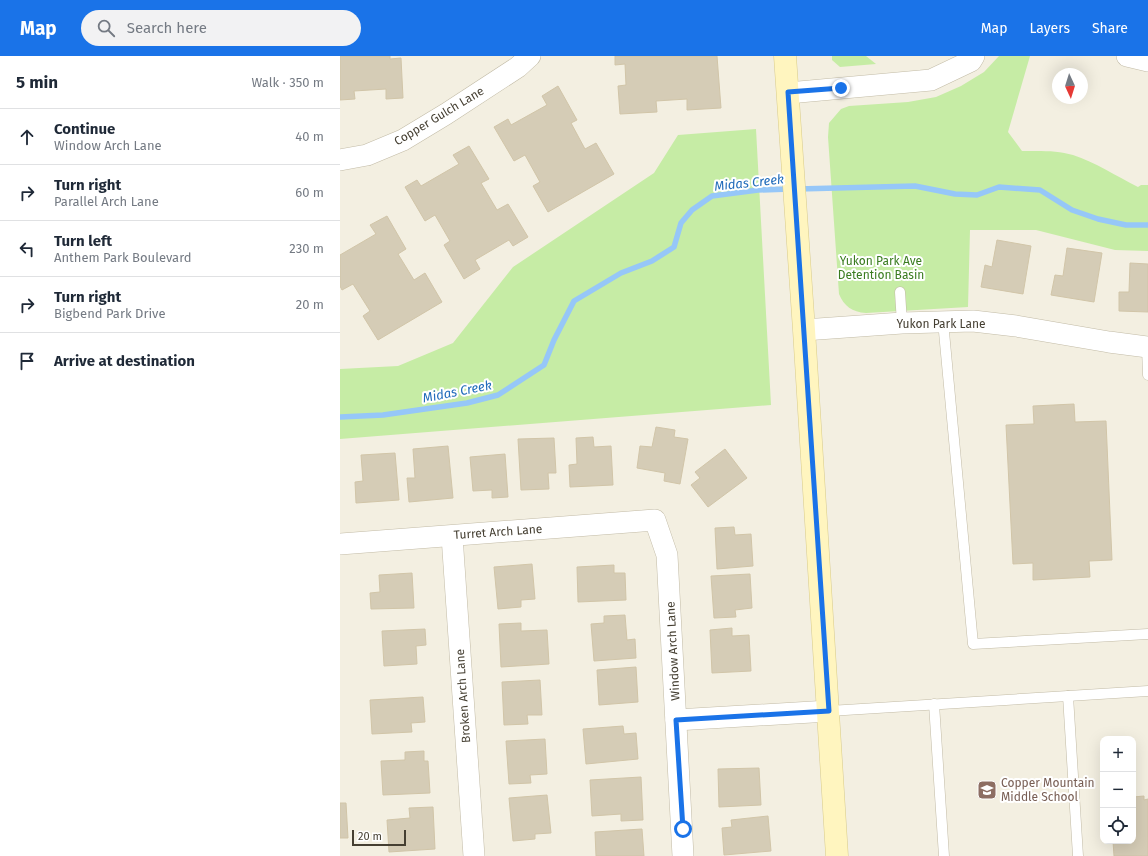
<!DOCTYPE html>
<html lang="en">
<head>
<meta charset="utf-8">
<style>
	:root { --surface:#fff; --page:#f2f2f3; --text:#1f2937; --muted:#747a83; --line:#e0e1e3; --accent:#1a73e8 }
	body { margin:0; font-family:"Fira Sans",sans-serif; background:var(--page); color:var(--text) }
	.controls { position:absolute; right:12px; bottom:12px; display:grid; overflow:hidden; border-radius:8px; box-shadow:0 4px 16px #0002 }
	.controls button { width:36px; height:36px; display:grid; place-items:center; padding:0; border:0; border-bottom:1px solid var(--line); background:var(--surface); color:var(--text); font:20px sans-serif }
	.compass { position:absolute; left:712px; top:12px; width:36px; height:36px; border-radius:50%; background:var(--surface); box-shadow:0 4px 16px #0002; rotate:176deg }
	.scale { position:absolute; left:12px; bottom:10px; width:54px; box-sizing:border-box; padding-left:4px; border:2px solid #453f32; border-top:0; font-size:11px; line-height:14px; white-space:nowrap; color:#453f32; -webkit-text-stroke:3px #fff; paint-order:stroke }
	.stop { position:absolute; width:12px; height:12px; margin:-9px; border:3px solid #1a73e8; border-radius:50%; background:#fff }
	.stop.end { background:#1a73e8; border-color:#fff; box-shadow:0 1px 4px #0008 }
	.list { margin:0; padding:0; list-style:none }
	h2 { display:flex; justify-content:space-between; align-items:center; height:52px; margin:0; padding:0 16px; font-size:17px }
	h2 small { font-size:13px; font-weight:400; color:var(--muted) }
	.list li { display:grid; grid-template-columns:26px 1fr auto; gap:12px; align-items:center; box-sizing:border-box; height:56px; padding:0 16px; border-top:1px solid var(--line) }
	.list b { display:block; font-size:15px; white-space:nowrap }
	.list p { margin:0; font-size:13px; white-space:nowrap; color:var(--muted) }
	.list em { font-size:13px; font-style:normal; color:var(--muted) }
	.icon { flex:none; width:22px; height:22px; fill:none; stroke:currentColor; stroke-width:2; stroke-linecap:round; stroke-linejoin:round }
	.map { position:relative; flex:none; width:808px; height:800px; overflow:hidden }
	header { display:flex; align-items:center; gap:24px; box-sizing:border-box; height:56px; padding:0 20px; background:var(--accent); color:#fff }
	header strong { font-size:19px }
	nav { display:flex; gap:22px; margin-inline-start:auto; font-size:14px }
	.search { width:280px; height:36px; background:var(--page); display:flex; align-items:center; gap:10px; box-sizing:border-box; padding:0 14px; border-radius:22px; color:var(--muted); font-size:15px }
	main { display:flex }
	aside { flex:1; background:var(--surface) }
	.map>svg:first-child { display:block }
	.green { fill:#c6eca5 }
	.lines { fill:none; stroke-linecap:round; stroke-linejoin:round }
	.stream { stroke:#96c7f8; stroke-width:5.5 }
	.building { fill:#d5ccb6; stroke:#d1c5a8 }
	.service-casing { stroke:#c2bba6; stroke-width:11 }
	.minor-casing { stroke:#c2bba6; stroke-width:22 }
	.secondary-casing { stroke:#d8cb8b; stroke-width:23 }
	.service { stroke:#fff; stroke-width:10 }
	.minor { stroke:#fff; stroke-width:21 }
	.secondary { stroke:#fff5bf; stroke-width:22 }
	.route { stroke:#1a73e8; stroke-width:5 }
	.labels { text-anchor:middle; stroke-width:4; stroke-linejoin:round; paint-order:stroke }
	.street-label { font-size:12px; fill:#453f32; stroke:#fff }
	.park-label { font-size:12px; fill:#3a7c20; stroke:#fff }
	.education-label { font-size:12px; fill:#785e54; stroke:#fff; text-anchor:start }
	.water-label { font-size:13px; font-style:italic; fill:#216cbb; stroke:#fff }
</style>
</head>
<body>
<header>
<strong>Map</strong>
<div class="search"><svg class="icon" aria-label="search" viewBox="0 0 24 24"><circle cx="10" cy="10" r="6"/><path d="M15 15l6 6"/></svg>Search here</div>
<nav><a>Map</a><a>Layers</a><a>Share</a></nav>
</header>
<main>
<aside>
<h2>5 min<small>Walk · 350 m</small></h2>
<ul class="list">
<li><svg class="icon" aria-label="ahead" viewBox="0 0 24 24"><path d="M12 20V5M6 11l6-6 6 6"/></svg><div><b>Continue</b><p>Window Arch Lane</p></div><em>40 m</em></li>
<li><svg class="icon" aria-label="right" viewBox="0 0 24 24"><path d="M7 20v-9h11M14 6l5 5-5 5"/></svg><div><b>Turn right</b><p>Parallel Arch Lane</p></div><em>60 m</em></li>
<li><svg class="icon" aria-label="left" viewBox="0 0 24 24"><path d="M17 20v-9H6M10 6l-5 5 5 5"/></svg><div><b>Turn left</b><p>Anthem Park Boulevard</p></div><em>230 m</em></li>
<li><svg class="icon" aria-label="right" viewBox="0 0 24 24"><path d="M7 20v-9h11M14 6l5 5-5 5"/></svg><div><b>Turn right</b><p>Bigbend Park Drive</p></div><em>20 m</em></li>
<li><svg class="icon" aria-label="arrive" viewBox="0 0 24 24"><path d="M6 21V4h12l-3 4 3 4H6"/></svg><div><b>Arrive at destination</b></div></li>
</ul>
</aside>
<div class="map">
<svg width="808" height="800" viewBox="0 0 808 800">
	<rect width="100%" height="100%" fill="#f3efe1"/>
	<g class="green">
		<path d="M492 0H526L536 8 500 11 492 4Z"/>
		<path d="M659 0H690L668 76 682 95C699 95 717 94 733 99 755 106 776 120 798 131L801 129H808V195L775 194 696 174H630L628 251 526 257C512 256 504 250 499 238L488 81 489 67 501 53 509 50 568 46 596 41 621 30 644 16Z"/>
		<path d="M416 73 431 349 0 383V313L58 310 113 287 173 211 314 117 338 79Z"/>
	</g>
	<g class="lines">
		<g class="stream">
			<path d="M458 133 575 130 615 138 637 139 659 131 700 134 732 154 758 163 786 169H808"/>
			<path d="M0 361 43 359 127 347 158 339 204 309 214 284 234 245 281 217 312 205 334 191 341 167 352 154 372 140 418 134 450 133"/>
		</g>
	</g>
	<g class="building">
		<path d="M0 0H50V3L61 2 63 42 46 43V33L14 35 15 43 0 44Z"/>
		<path d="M275 0H377L381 52 347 54V43L316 45 317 56 280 58 278 30 286 29 285 8 275 9Z"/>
		<path d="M218 30 237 64 231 67 245 93 256 87 274 118 208 156 193 130 200 126 185 99 174 105 154 71 168 63 171 69 207 49 202 40Z"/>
		<path d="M129 90 149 123 141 127 157 154 168 148 188 181 173 190 169 184 135 204 140 213 124 223 104 189 110 185 95 159 85 165 65 131 77 124 81 130 119 108 113 99Z"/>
		<path d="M47 160 66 193 58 198 74 224 85 217 102 246 38 284 23 260 30 255 13 228 2 234 0 230V199L36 178 30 169Z"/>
		<path d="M657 184 691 190 683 238 641 231 645 209 652 211Z"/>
		<path d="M727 192 762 197 754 246 711 239 715 219 723 220Z"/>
		<path d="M790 207 808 208V256L779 255V236H789Z"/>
		<path d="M734 348 735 366 766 365 772 504 749 505 750 521 693 524V507L673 508 666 369 694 368 693 350Z"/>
		<path d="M316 371 335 374 334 381 348 383 340 428 324 425 325 417 297 412 300 390 312 391Z"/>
		<path d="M253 381 254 391 271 390 273 429 230 431 229 409 237 408 236 382Z"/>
		<path d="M214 382 216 417H208L209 433 181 434 178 383Z"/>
		<path d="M108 390 113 442 69 446 67 422H75L73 393Z"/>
		<path d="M385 393 407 422 368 451 351 429 360 422 355 416Z"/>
		<path d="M55 397 59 444 16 447 15 426 23 425 21 399Z"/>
		<path d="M165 398 168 441 152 442V434L133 435 130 401Z"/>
		<path d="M394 471 395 479 411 478 413 510 377 513 375 472Z"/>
		<path d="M192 508 195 543 181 544V551L158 553 154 511Z"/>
		<path d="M274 509V517H285L286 544 238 546 237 511Z"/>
		<path d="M72 517 74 552 31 553 30 537 40 536 39 519Z"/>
		<path d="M410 518 412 552 395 554 396 561 374 562 371 520Z"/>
		<path d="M285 559 287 584 295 583 296 602 254 605 251 568 264 567V560Z"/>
		<path d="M181 567V575L207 574 209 608 161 611 159 568Z"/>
		<path d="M392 572V580L409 579 411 615 372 617 370 574Z"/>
		<path d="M85 573 86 589 76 590 77 608 44 610 42 575Z"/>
		<path d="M296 611 298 646 259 649 257 614Z"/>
		<path d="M200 624 202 659H187L188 668 164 669 162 626Z"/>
		<path d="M83 641 85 666 71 667 72 676 32 678 30 644Z"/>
		<path d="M283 670 284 678 296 677 298 703 246 708 243 673Z"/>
		<path d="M205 683 207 718 190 719 191 727 169 728 166 685Z"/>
		<path d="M84 695V705H88L90 737 43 739 41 705 65 704V696Z"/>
		<path d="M419 712 421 749 379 751 378 713Z"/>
		<path d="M301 721 303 764 281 765V758L252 760 250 724Z"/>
		<path d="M207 739 211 777 195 778V783L173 785 169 742Z"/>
		<path d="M804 740V744L808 743V800H774L773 785H793V741Z"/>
		<path d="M0 747H6L8 782H0Z"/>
		<path d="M93 751 95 793 49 796 47 764 70 762 69 752Z"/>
		<path d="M428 760 431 795 384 799 382 772 392 771 391 764Z"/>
		<path d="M302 773 304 800H256L255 776Z"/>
	</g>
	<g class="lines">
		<defs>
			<g id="service">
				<path d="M560 236 562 267"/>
				<path d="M603 265 633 588 808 578"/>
				<path d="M807 291 808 319"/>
				<path d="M728 640 738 800"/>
				<path d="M594 648 604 800"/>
				<path d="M489 655 808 635"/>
			</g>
			<g id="minor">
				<path d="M787 0 808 5"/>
				<path d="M448 37 591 24 631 5 634 0"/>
				<path d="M0 104 27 99 63 84 106 58 178 11 190 0"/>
				<path d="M464 274 562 267 633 265 676 270 769 286 808 291"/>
				<path d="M112 480 134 800"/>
				<path d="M0 488 315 464 327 499 343 800"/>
				<path d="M336 664 489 655"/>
			</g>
			<path id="secondary" d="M445 0 464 274 497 800"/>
		</defs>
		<use href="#service" class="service-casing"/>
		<use href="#minor" class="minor-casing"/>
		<use href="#secondary" class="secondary-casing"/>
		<use href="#service" class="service"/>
		<use href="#minor" class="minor"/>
		<use href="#secondary" class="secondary"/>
	</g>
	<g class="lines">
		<path class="route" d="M343 773 336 664 489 655 448 36 501 32"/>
	</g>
	<defs>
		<symbol id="school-square" viewBox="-11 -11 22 22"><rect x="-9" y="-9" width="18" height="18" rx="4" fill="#8d6e63" stroke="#fff"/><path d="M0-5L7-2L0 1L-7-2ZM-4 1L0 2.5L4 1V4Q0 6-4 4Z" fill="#fff"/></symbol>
	</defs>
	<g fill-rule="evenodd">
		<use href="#school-square" x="636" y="723" width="22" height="22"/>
	</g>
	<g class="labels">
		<g class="street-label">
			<text transform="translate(99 60) rotate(-31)" y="4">Copper Gulch Lane</text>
			<text x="601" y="272">Yukon Park Lane</text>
			<text transform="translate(158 476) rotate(-4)" y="4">Turret Arch Lane</text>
			<text transform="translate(333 595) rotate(-93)" y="4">Window Arch Lane</text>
			<text transform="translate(123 640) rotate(-94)" y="4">Broken Arch Lane</text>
		</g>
		<g class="park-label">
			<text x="541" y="209">Yukon Park Ave<tspan x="541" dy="14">Detention Basin</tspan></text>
		</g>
		<g class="education-label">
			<text x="661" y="731">Copper Mountain<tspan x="661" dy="14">Middle School</tspan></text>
		</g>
		<g class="water-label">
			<text transform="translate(409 126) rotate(-6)" y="5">Midas Creek</text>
			<text transform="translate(117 335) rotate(-11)" y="5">Midas Creek</text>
		</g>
	</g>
</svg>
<div class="controls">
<button>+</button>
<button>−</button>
<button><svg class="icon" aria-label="locate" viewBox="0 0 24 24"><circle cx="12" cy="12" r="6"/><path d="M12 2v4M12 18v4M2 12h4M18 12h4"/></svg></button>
</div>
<svg class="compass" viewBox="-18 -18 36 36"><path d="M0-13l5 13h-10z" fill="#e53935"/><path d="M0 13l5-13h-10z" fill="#747a83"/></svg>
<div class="scale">20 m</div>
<div class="stop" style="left:343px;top:773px"></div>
<div class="stop end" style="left:501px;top:32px"></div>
</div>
</main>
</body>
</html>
